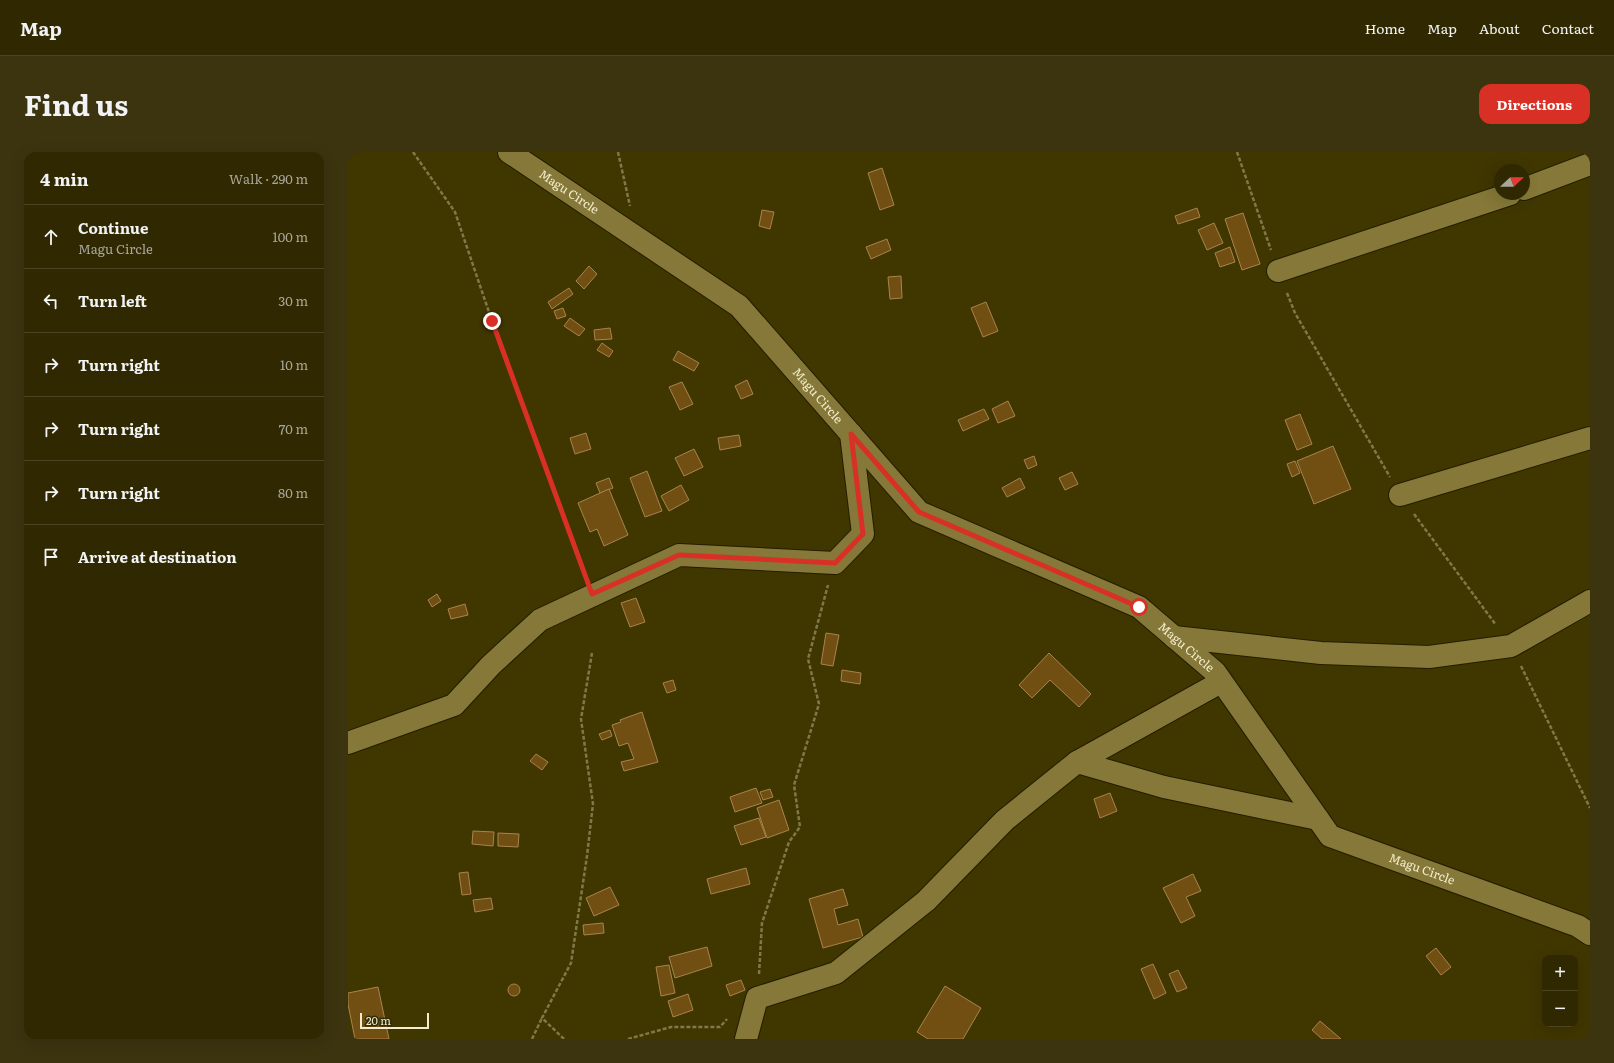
<!DOCTYPE html>
<html lang="en">
<head>
<meta charset="utf-8">
<style>
	:root { --surface:#302800; --page:#3c340f; --text:#f1f3f6; --muted:#a8a699; --line:#4b4422; --accent:#d93025 }
	body { margin:0; font-family:Literata,serif; background:var(--page); color:var(--text) }
	.controls { position:absolute; right:12px; bottom:12px; display:grid; overflow:hidden; border-radius:8px; box-shadow:0 4px 16px #0002 }
	.controls button { width:36px; height:36px; display:grid; place-items:center; padding:0; border:0; border-bottom:1px solid var(--line); background:var(--surface); color:var(--text); font:20px sans-serif }
	.compass { position:absolute; left:1146px; top:12px; width:36px; height:36px; border-radius:50%; background:var(--surface); box-shadow:0 4px 16px #0002; rotate:68deg }
	.scale { position:absolute; left:12px; bottom:10px; width:69px; box-sizing:border-box; padding-left:4px; border:2px solid #f4edcd; border-top:0; font-size:11px; line-height:14px; white-space:nowrap; color:#f4edcd; -webkit-text-stroke:3px #332c09; paint-order:stroke }
	.stop { position:absolute; width:12px; height:12px; margin:-9px; border:3px solid #d93025; border-radius:50%; background:#fff }
	.stop.end { background:#d93025; border-color:#fff; box-shadow:0 1px 4px #0008 }
	.list { margin:0; padding:0; list-style:none }
	h2 { display:flex; justify-content:space-between; align-items:center; height:52px; margin:0; padding:0 16px; font-size:17px }
	h2 small { font-size:13px; font-weight:400; color:var(--muted) }
	.list li { display:grid; grid-template-columns:26px 1fr auto; gap:12px; align-items:center; box-sizing:border-box; height:64px; padding:0 16px; border-top:1px solid var(--line) }
	.list b { display:block; font-size:15px; white-space:nowrap }
	.list p { margin:0; font-size:13px; white-space:nowrap; color:var(--muted) }
	.list em { font-size:13px; font-style:normal; color:var(--muted) }
	.icon { flex:none; width:22px; height:22px; fill:none; stroke:currentColor; stroke-width:2; stroke-linecap:round; stroke-linejoin:round }
	.map { position:relative; flex:none; width:1242px; height:887px; overflow:hidden; border-radius:12px }
	header { display:flex; align-items:center; gap:24px; box-sizing:border-box; height:56px; padding:0 20px; background:var(--surface); border-bottom:1px solid var(--line) }
	header strong { font-size:19px }
	nav { display:flex; gap:22px; margin-inline-start:auto; font-size:14px }
	.intro { display:flex; align-items:center; justify-content:space-between; box-sizing:border-box; height:96px; padding:0 24px }
	h1 { margin:0; font-size:28px }
	.button { padding:10px 18px; border-radius:12px; background:var(--accent); color:#fff; font-size:14px; font-weight:700 }
	main { display:flex; gap:24px; padding:0 24px }
	aside { flex:1; background:var(--surface); border-radius:12px; box-shadow:0 4px 16px #0002 }
	.map>svg:first-child { display:block }
	.building { fill:#714f13; stroke:#a8844c }
	.lines { fill:none; stroke-linecap:round; stroke-linejoin:round }
	.street-casing { stroke:#241d00; stroke-width:24 }
	.path { stroke:#81784a; stroke-width:2.5; stroke-dasharray:4 2; stroke-linecap:butt }
	.street { stroke:#857838; stroke-width:22 }
	.route { stroke:#d93025; stroke-width:5 }
	.labels { text-anchor:middle; stroke-width:3.5; stroke-linejoin:round; paint-order:stroke }
	.street-label { font-size:12px; fill:#f4edcd; stroke:#332c09 }
</style>
</head>
<body>
<header>
<strong>Map</strong>
<nav><a>Home</a><a>Map</a><a>About</a><a>Contact</a></nav>
</header>
<div class="intro"><h1>Find us</h1><a class="button">Directions</a></div>
<main>
<aside>
<h2>4 min<small>Walk · 290 m</small></h2>
<ul class="list">
<li><svg class="icon" aria-label="ahead" viewBox="0 0 24 24"><path d="M12 20V5M6 11l6-6 6 6"/></svg><div><b>Continue</b><p>Magu Circle</p></div><em>100 m</em></li>
<li><svg class="icon" aria-label="left" viewBox="0 0 24 24"><path d="M17 20v-9H6M10 6l-5 5 5 5"/></svg><div><b>Turn left</b></div><em>30 m</em></li>
<li><svg class="icon" aria-label="right" viewBox="0 0 24 24"><path d="M7 20v-9h11M14 6l5 5-5 5"/></svg><div><b>Turn right</b></div><em>10 m</em></li>
<li><svg class="icon" aria-label="right" viewBox="0 0 24 24"><path d="M7 20v-9h11M14 6l5 5-5 5"/></svg><div><b>Turn right</b></div><em>70 m</em></li>
<li><svg class="icon" aria-label="right" viewBox="0 0 24 24"><path d="M7 20v-9h11M14 6l5 5-5 5"/></svg><div><b>Turn right</b></div><em>80 m</em></li>
<li><svg class="icon" aria-label="arrive" viewBox="0 0 24 24"><path d="M6 21V4h12l-3 4 3 4H6"/></svg><div><b>Arrive at destination</b></div></li>
</ul>
</aside>
<div class="map">
<svg width="1242" height="887" viewBox="0 0 1242 887">
	<rect width="100%" height="100%" fill="#403600"/>
	<g class="building">
		<path d="M534 16 546 53 532 58 520 21Z"/>
		<path d="M849 56 852 65 830 72 827 64Z"/>
		<path d="M414 58 426 60 422 77 411 74Z"/>
		<path d="M895 61 912 112 894 118 877 67Z"/>
		<path d="M866 71 875 91 859 98 850 78Z"/>
		<path d="M539 87 543 98 523 107 518 95Z"/>
		<path d="M882 95 887 110 872 115 867 101Z"/>
		<path d="M241 114 249 122 236 137 228 129Z"/>
		<path d="M553 124 554 146 542 147 540 125Z"/>
		<path d="M221 136 225 142 204 157 200 150Z"/>
		<path d="M638 150 650 179 635 185 623 156Z"/>
		<path d="M215 156 218 164 209 167 206 159Z"/>
		<path d="M222 166 237 177 231 184 216 174Z"/>
		<path d="M262 176 264 187 247 188 246 178Z"/>
		<path d="M254 191 265 199 261 205 249 198Z"/>
		<path d="M330 199 351 211 346 219 325 208Z"/>
		<path d="M399 228 405 242 393 247 387 234Z"/>
		<path d="M334 230 345 252 332 258 321 235Z"/>
		<path d="M660 249 667 264 650 271 644 257Z"/>
		<path d="M636 257 641 267 615 279 610 268Z"/>
		<path d="M952 262 964 292 949 298 937 268Z"/>
		<path d="M238 281 243 297 227 302 222 286Z"/>
		<path d="M391 283 393 294 372 298 370 286Z"/>
		<path d="M985 294 1003 337 966 352 949 309Z"/>
		<path d="M346 297 355 315 336 324 327 306Z"/>
		<path d="M686 304 689 313 680 317 676 308Z"/>
		<path d="M947 309 952 321 944 325 939 312Z"/>
		<path d="M299 319 314 359 297 365 282 326Z"/>
		<path d="M724 320 730 332 717 338 711 326Z"/>
		<path d="M261 326 265 336 252 341 248 331Z"/>
		<path d="M672 326 677 336 659 345 654 336Z"/>
		<path d="M333 333 341 348 321 359 313 344Z"/>
		<path d="M261 337 280 383 256 394 249 377 242 380 230 351Z"/>
		<path d="M89 442 93 449 84 455 80 448Z"/>
		<path d="M288 446 297 470 282 475 273 451Z"/>
		<path d="M117 452 120 463 103 467 100 457Z"/>
		<path d="M478 481 491 483 485 514 473 512Z"/>
		<path d="M701 501 743 542 731 555 702 528 684 546 671 533Z"/>
		<path d="M494 518 513 521 512 532 493 529Z"/>
		<path d="M325 528 328 538 319 541 315 531Z"/>
		<path d="M294 560 310 610 276 619 273 610 286 607 280 591 271 594 264 573 273 570 272 568Z"/>
		<path d="M262 578 264 584 254 588 251 582Z"/>
		<path d="M188 602 200 610 194 618 182 609Z"/>
		<path d="M408 636 414 651 387 660 382 645Z"/>
		<path d="M422 637 425 645 415 648 412 640Z"/>
		<path d="M762 641 769 659 752 666 746 647Z"/>
		<path d="M431 648 441 678 419 686 409 656Z"/>
		<path d="M411 666 418 685 393 693 386 674Z"/>
		<path d="M125 679 146 680 145 694 124 692Z"/>
		<path d="M150 681 171 682 170 695 150 694Z"/>
		<path d="M398 716 402 732 363 742 359 727Z"/>
		<path d="M120 720 123 742 114 743 111 721Z"/>
		<path d="M845 722 853 739 838 745 847 764 833 771 815 736Z"/>
		<path d="M262 735 271 753 246 764 238 746Z"/>
		<path d="M495 737 500 753 486 757 490 773 510 767 515 785 475 796 461 747Z"/>
		<path d="M143 746 145 757 127 760 125 748Z"/>
		<path d="M255 771 256 781 236 783 235 773Z"/>
		<path d="M359 795 364 814 327 826 321 805Z"/>
		<path d="M1088 796 1103 815 1093 823 1078 804Z"/>
		<path d="M805 812 818 841 806 847 793 817Z"/>
		<path d="M321 813 327 841 313 844 308 815Z"/>
		<path d="M830 818 839 836 829 840 821 822Z"/>
		<path d="M393 828 397 838 382 844 378 833Z"/>
		<circle cx="166" cy="838" r="6"/>
		<path d="M597 834 633 856 615 887H580L569 880Z"/>
		<path d="M30 835 41 887H7L0 852V841Z"/>
		<path d="M340 842 345 858 325 865 320 849Z"/>
		<path d="M972 869 993 887H974L964 878Z"/>
	</g>
	<g class="lines">
		<defs>
			<g id="street">
				<path id="s1" d="M161 0 391 154 571 360 791 455 867 520 982 684 1230 774 1242 782"/>
				<path d="M1176 37 1242 12"/>
				<path d="M930 119 1162 42"/>
				<path d="M1052 343 1242 286"/>
				<path d="M826 485 973 501 1081 505 1163 494 1242 449"/>
				<path d="M0 591 106 553 143 513 192 468 331 403 487 411 515 382 503 282"/>
				<path d="M729 610 873 530"/>
				<path d="M398 887 409 846 488 821 578 749 657 668 729 610 816 635 970 667"/>
			</g>
		</defs>
		<use href="#street" class="street-casing"/>
		<g class="path">
			<path d="M65 0 107 60 144 169 236 422"/>
			<path d="M270 0 282 54"/>
			<path d="M889 0 923 98"/>
			<path d="M939 141 947 161 1042 325"/>
			<path d="M1066 362 1148 473"/>
			<path d="M1173 514 1242 656"/>
			<path d="M411 822 414 771 441 690 452 675 446 633 471 552 460 507 480 433"/>
			<path d="M184 887 194 866"/>
			<path d="M216 887 194 866 223 811 239 704 245 652 233 567 244 501"/>
			<path d="M280 887 323 875H372L379 867"/>
		</g>
		<use href="#street" class="street"/>
	</g>
	<g class="lines">
		<path class="route" d="M144 169 244 442 331 403 487 411 515 382 503 282 571 360 791 455"/>
	</g>
	<g class="labels">
		<g class="street-label">
			<text dy="4" stroke="none"><textPath href="#s1" startOffset="72">Magu Circle</textPath></text>
			<text dy="4" stroke="none"><textPath href="#s1" startOffset="396">Magu Circle</textPath></text>
			<text dy="4" stroke="none"><textPath href="#s1" startOffset="852">Magu Circle</textPath></text>
			<text dy="4" stroke="none"><textPath href="#s1" startOffset="1188">Magu Circle</textPath></text>
		</g>
	</g>
</svg>
<div class="controls">
<button>+</button>
<button>−</button>
</div>
<svg class="compass" viewBox="-18 -18 36 36"><path d="M0-13l5 13h-10z" fill="#e53935"/><path d="M0 13l5-13h-10z" fill="#a8a699"/></svg>
<div class="scale">20 m</div>
<div class="stop" style="left:791px;top:455px"></div>
<div class="stop end" style="left:144px;top:169px"></div>
</div>
</main>
</body>
</html>
